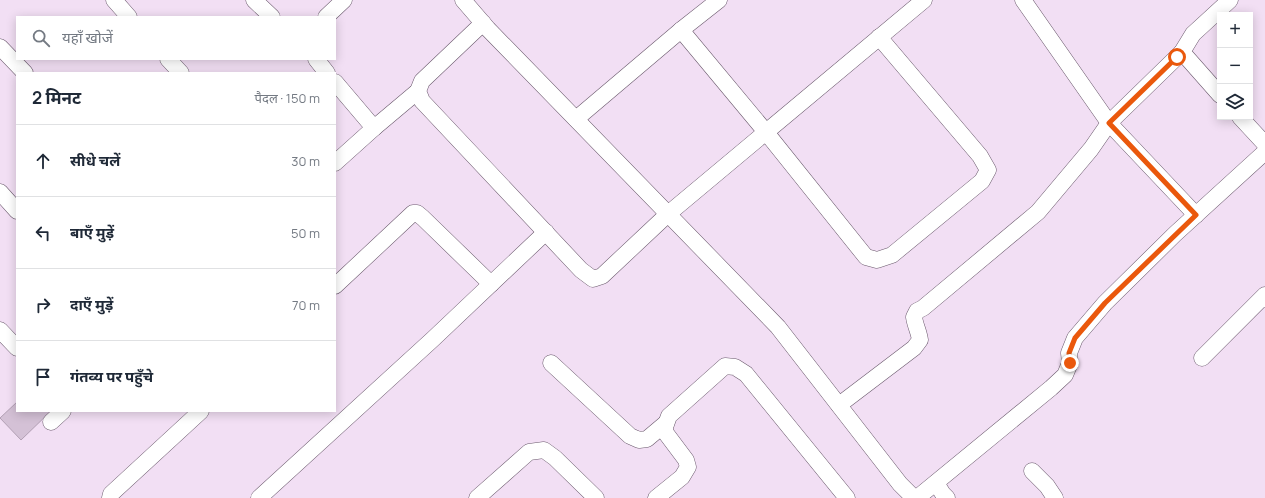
<!DOCTYPE html>
<html lang="hi">
<head>
<meta charset="utf-8">
<style>
	:root { --surface:#fff; --page:#f6f6f7; --text:#1f2937; --muted:#747a83; --line:#e0e1e3 }
	body { margin:0; font-family:Manrope,"Noto Sans Devanagari",sans-serif; background:var(--page); color:var(--text) }
	.controls { position:absolute; right:12px; top:12px; display:grid; overflow:hidden; border-radius:0px; box-shadow:0 2px 10px #0003 }
	.controls button { width:36px; height:36px; display:grid; place-items:center; padding:0; border:0; border-bottom:1px solid var(--line); background:var(--surface); color:var(--text); font:20px sans-serif }
	.stop { position:absolute; width:12px; height:12px; margin:-9px; border:3px solid #ea580c; border-radius:50%; background:#fff }
	.stop.end { background:#ea580c; border-color:#fff; box-shadow:0 1px 4px #0008 }
	.list { margin:0; padding:0; list-style:none }
	h2 { display:flex; justify-content:space-between; align-items:center; height:52px; margin:0; padding:0 16px; font-size:17px }
	h2 small { font-size:13px; font-weight:400; color:var(--muted) }
	.list li { display:grid; grid-template-columns:26px 1fr auto; gap:12px; align-items:center; box-sizing:border-box; height:72px; padding:0 16px; border-top:1px solid var(--line) }
	.list b { display:block; font-size:15px; white-space:nowrap }
	.list em { font-size:13px; font-style:normal; color:var(--muted) }
	.icon { flex:none; width:22px; height:22px; fill:none; stroke:currentColor; stroke-width:2; stroke-linecap:round; stroke-linejoin:round }
	.map { position:relative; flex:none; width:1265px; height:498px; overflow:hidden }
	.search { position:absolute; background:var(--surface); box-shadow:0 2px 10px #0003; left:16px; top:16px; width:320px; height:44px; display:flex; align-items:center; gap:10px; box-sizing:border-box; padding:0 14px; border-radius:0px; color:var(--muted); font-size:15px }
	.panel { position:absolute; background:var(--surface); box-shadow:0 2px 10px #0003; left:16px; top:72px; width:320px; height:340px; border-radius:0px }
	.map>svg:first-child { display:block }
	.building { fill:#d4c1d6; stroke:#b2a0b4 }
	.lines { fill:none; stroke-linecap:round; stroke-linejoin:round }
	.street-casing { stroke:#6a596c; stroke-width:17 }
	.street { stroke:#fff; stroke-width:16 }
	.route { stroke:#ea580c; stroke-width:5 }
</style>
</head>
<body>
<div class="map">
<svg width="1265" height="498" viewBox="0 0 1265 498">
	<rect width="100%" height="100%" fill="#f2dff4"/>
	<path class="building" d="M17 402V411H51L21 440 0 418Z"/>
	<g class="lines">
		<defs>
			<g id="street">
				<path d="M114 0 129 17"/>
				<path d="M254 0 272 17"/>
				<path d="M463 0 488 29 778 327 900 484 914 498"/>
				<path d="M1023 0 1109 123 1182 52 1220 95"/>
				<path d="M326 17 344 0"/>
				<path d="M483 23 422 81 418 91 422 101 581 270 593 279 602 276 668 214 924 0"/>
				<path d="M681 30 765 131 866 257 877 260 892 255 982 181 988 170 980 156 879 37"/>
				<path d="M0 47 25 73"/>
				<path d="M1182 52 1193 34 1230 0"/>
				<path d="M168 59 181 73"/>
				<path d="M316 59 327 73"/>
				<path d="M335 82 374 128"/>
				<path d="M1240 117 1265 144"/>
				<path d="M576 119 681 30 719 0"/>
				<path d="M335 163 374 128 418 91"/>
				<path d="M0 192 17 211"/>
				<path d="M335 286 413 213H417L423 218 491 284"/>
				<path d="M0 330 17 348"/>
				<path d="M1202 358 1265 295"/>
				<path d="M551 363 630 436 639 440 647 439 666 423"/>
				<path d="M839 405 914 348 920 340C919 332 915 325 914 317L917 311 923 308 1038 212 1091 149 1109 123 1196 215"/>
				<path d="M51 422 63 411"/>
				<path d="M1032 471 1047 486 1055 498"/>
				<path d="M936 483 943 494 947 498"/>
				<path d="M110 498 111 494 201 411"/>
				<path d="M259 498 433 339 546 232"/>
				<path d="M477 498 529 452 544 450 555 458 596 498"/>
				<path d="M656 498 682 477 688 467 686 460 665 432V427L669 416 725 366 735 367 746 374 847 498"/>
				<path d="M917 498 1051 388 1065 375 1070 363 1069 353 1075 338 1105 303 1175 234 1265 152"/>
			</g>
		</defs>
		<use href="#street" class="street-casing"/>
		<use href="#street" class="street"/>
	</g>
	<g class="lines">
		<path class="route" d="M1070 363 1069 353 1075 338 1105 303 1196 215 1109 123 1177 57"/>
	</g>
</svg>
<div class="controls">
<button>+</button>
<button>−</button>
<button><svg class="icon" aria-label="layers" viewBox="0 0 24 24"><path d="M12 4l9 5-9 5-9-5zM3 14l9 5 9-5"/></svg></button>
</div>
<div class="stop" style="left:1177px;top:57px"></div>
<div class="stop end" style="left:1070px;top:363px"></div>
<div class="search"><svg class="icon" aria-label="search" viewBox="0 0 24 24"><circle cx="10" cy="10" r="6"/><path d="M15 15l6 6"/></svg>यहाँ खोजें</div>
<section class="panel">
<h2>2 मिनट<small>पैदल · 150 m</small></h2>
<ul class="list">
<li><svg class="icon" aria-label="ahead" viewBox="0 0 24 24"><path d="M12 20V5M6 11l6-6 6 6"/></svg><div><b>सीधे चलें</b></div><em>30 m</em></li>
<li><svg class="icon" aria-label="left" viewBox="0 0 24 24"><path d="M17 20v-9H6M10 6l-5 5 5 5"/></svg><div><b>बाएँ मुड़ें</b></div><em>50 m</em></li>
<li><svg class="icon" aria-label="right" viewBox="0 0 24 24"><path d="M7 20v-9h11M14 6l5 5-5 5"/></svg><div><b>दाएँ मुड़ें</b></div><em>70 m</em></li>
<li><svg class="icon" aria-label="arrive" viewBox="0 0 24 24"><path d="M6 21V4h12l-3 4 3 4H6"/></svg><div><b>गंतव्य पर पहुँचे</b></div></li>
</ul>
</section>
</div>
</body>
</html>
